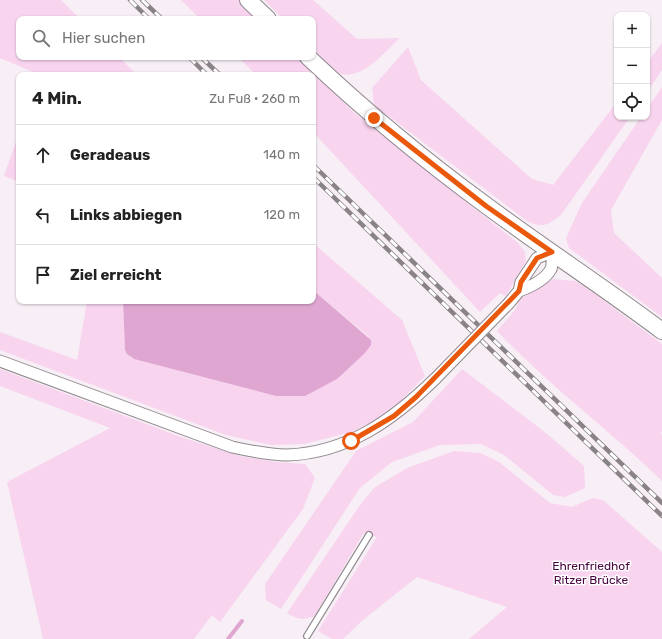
<!DOCTYPE html>
<html lang="de">
<head>
<meta charset="utf-8">
<style>
	:root { --surface:#fff; --page:#f2f2f2; --text:#222; --muted:#767676; --line:#e0e0e0 }
	body { margin:0; font-family:Rubik,sans-serif; background:var(--page); color:var(--text) }
	.controls { position:absolute; right:12px; top:12px; display:grid; overflow:hidden; border-radius:8px; box-shadow:0 1px 3px #0004 }
	.controls button { width:36px; height:36px; display:grid; place-items:center; padding:0; border:0; border-bottom:1px solid var(--line); background:var(--surface); color:var(--text); font:20px sans-serif }
	.stop { position:absolute; width:12px; height:12px; margin:-9px; border:3px solid #ea580c; border-radius:50%; background:#fff }
	.stop.end { background:#ea580c; border-color:#fff; box-shadow:0 1px 4px #0008 }
	.list { margin:0; padding:0; list-style:none }
	h2 { display:flex; justify-content:space-between; align-items:center; height:52px; margin:0; padding:0 16px; font-size:17px }
	h2 small { font-size:13px; font-weight:400; color:var(--muted) }
	.list li { display:grid; grid-template-columns:26px 1fr auto; gap:12px; align-items:center; box-sizing:border-box; height:60px; padding:0 16px; border-top:1px solid var(--line) }
	.list b { display:block; font-size:15px; white-space:nowrap }
	.list em { font-size:13px; font-style:normal; color:var(--muted) }
	.icon { flex:none; width:22px; height:22px; fill:none; stroke:currentColor; stroke-width:2; stroke-linecap:round; stroke-linejoin:round }
	.map { position:relative; flex:none; width:662px; height:639px; overflow:hidden }
	.search { position:absolute; background:var(--surface); box-shadow:0 1px 3px #0004; left:16px; top:16px; width:300px; height:44px; display:flex; align-items:center; gap:10px; box-sizing:border-box; padding:0 14px; border-radius:8px; color:var(--muted); font-size:15px }
	.panel { position:absolute; background:var(--surface); box-shadow:0 1px 3px #0004; left:16px; top:72px; width:300px; height:232px; border-radius:8px }
	.map>svg:first-child { display:block }
	.green { fill:#f8d4ef }
	.water { fill:#dfa6d2 }
	.lines { fill:none; stroke-linecap:round; stroke-linejoin:round }
	.stream { stroke:#dfa6d2; stroke-width:4 }
	.lane-casing { stroke:#8f888d; stroke-width:8 }
	.street-casing { stroke:#8f888d; stroke-width:13 }
	.secondary-casing { stroke:#8f888d; stroke-width:18 }
	.lane { stroke:#fff; stroke-width:5.5 }
	.street { stroke:#fff; stroke-width:11 }
	.secondary { stroke:#fff; stroke-width:16 }
	.rail-casing { stroke:#898387; stroke-width:4.5 }
	.rail { stroke:#fff; stroke-width:3; stroke-dasharray:9; stroke-linecap:butt }
	.street-bridge-casing { stroke:#8f888d; stroke-width:13; stroke-linecap:butt }
	.street-bridge { stroke:#fff; stroke-width:11 }
	.route { stroke:#ea580c; stroke-width:5 }
	.labels { text-anchor:middle; stroke-width:3; stroke-linejoin:round; paint-order:stroke }
	.park-label { font-size:12px; fill:#4a0741; stroke:#fff }
</style>
</head>
<body>
<div class="map">
<svg width="662" height="639" viewBox="0 0 662 639">
	<rect width="100%" height="100%" fill="#f7eff5"/>
	<g class="green">
		<path d="M0 0H61L80 19H19V57H119L137 75H40L0 58Z"/>
		<path d="M181 0H239L258 19H200Z"/>
		<path d="M264 0H313L357 39 400 38C384 52 362 82 338 73 329 69 320 55 313 49V19H283Z"/>
		<path d="M662 43V70L647 92V63Z"/>
		<path d="M408 47 421 80 532 179 553 185 617 102V117H630L561 215C547 225 543 229 527 221L374 105 372 88Z"/>
		<path d="M238 57H297L357 115 518 243 525 252 526 261 506 296 500 293 480 312 313 132V75H256Z"/>
		<path d="M662 87V120L611 210 614 233 662 278V317L569 248 566 238 582 203 641 117H647V109Z"/>
		<path d="M19 133V182L4 176Z"/>
		<path d="M313 243 402 320 425 376 390 412 352 432 304 444 271 445 226 435 0 350V332L77 360 87 301H123L125 350 131 358 276 396H305L365 353 369 337 313 290Z"/>
		<path d="M553 279 575 281 584 286 662 344V432L660 433 662 435V481C608 429 548 385 497 331L515 310 521 298Z"/>
		<path d="M0 369 181 437 240 456 276 462 305 464 315 478 303 509 220 622 212 615 194 639H43L7 482 110 428 0 386Z"/>
		<path d="M462 369 546 433 584 466 585 488 565 497 553 495 504 455 481 444 440 445 392 462 360 488 281 609 266 600 265 584 356 451 413 422Z"/>
		<path d="M454 451 480 453 499 462 550 503 572 507 592 498 603 500 662 552V639H469L507 607 417 577 363 620 343 639H332L318 631 377 537 363 534 315 616C303 620 298 620 287 613L360 505 374 488 407 468Z"/>
	</g>
	<path class="water" d="M313 290 371 340V345L365 353 337 379 305 396H276L134 359 127 354 125 350 123 301H313Z"/>
	<g class="lines">
		<path class="stream" d="M228 639 242 621"/>
		<defs>
			<path id="lane" d="M307 636 369 535"/>
			<g id="street">
				<path d="M509 303 519 291 521 282 537 258 552 252C552 257 553 264 551 269 545 280 530 287 519 291"/>
				<path d="M0 361 232 447C250 451 269 455 287 455 348 453 394 419 436 378"/>
			</g>
			<g id="secondary">
				<path d="M248 0 268 19"/>
				<path d="M308 57C364 110 424 160 487 206 545 249 605 288 662 331"/>
			</g>
		</defs>
		<use href="#lane" class="lane-casing"/>
		<use href="#street" class="street-casing"/>
		<use href="#secondary" class="secondary-casing"/>
		<use href="#lane" class="lane"/>
		<use href="#street" class="street"/>
		<use href="#secondary" class="secondary"/>
		<defs>
			<g id="rail">
				<path d="M130 0 149 19"/>
				<path d="M142 0 162 19"/>
				<path d="M189 57 207 75"/>
				<path d="M201 57 220 75"/>
				<path d="M313 165 662 503"/>
				<path d="M313 177 662 516"/>
			</g>
		</defs>
		<use href="#rail" class="rail-casing"/>
		<use href="#rail" class="rail"/>
		<defs>
			<path id="street-bridge" d="M436 378 509 303"/>
		</defs>
		<use href="#street-bridge" class="street-bridge-casing"/>
		<use href="#street-bridge" class="street-bridge"/>
	</g>
	<g class="lines">
		<path class="route" d="M351 441 394 416 416 397 519 291 521 282 537 258 552 252 486 206 374 118"/>
	</g>
	<g class="labels">
		<g class="park-label">
			<text x="591" y="570">Ehrenfriedhof<tspan x="591" dy="14">Ritzer Brücke</tspan></text>
		</g>
	</g>
</svg>
<div class="controls">
<button>+</button>
<button>−</button>
<button><svg class="icon" aria-label="locate" viewBox="0 0 24 24"><circle cx="12" cy="12" r="6"/><path d="M12 2v4M12 18v4M2 12h4M18 12h4"/></svg></button>
</div>
<div class="stop" style="left:351px;top:441px"></div>
<div class="stop end" style="left:374px;top:118px"></div>
<div class="search"><svg class="icon" aria-label="search" viewBox="0 0 24 24"><circle cx="10" cy="10" r="6"/><path d="M15 15l6 6"/></svg>Hier suchen</div>
<section class="panel">
<h2>4 Min.<small>Zu Fuß · 260 m</small></h2>
<ul class="list">
<li><svg class="icon" aria-label="ahead" viewBox="0 0 24 24"><path d="M12 20V5M6 11l6-6 6 6"/></svg><div><b>Geradeaus</b></div><em>140 m</em></li>
<li><svg class="icon" aria-label="left" viewBox="0 0 24 24"><path d="M17 20v-9H6M10 6l-5 5 5 5"/></svg><div><b>Links abbiegen</b></div><em>120 m</em></li>
<li><svg class="icon" aria-label="arrive" viewBox="0 0 24 24"><path d="M6 21V4h12l-3 4 3 4H6"/></svg><div><b>Ziel erreicht</b></div></li>
</ul>
</section>
</div>
</body>
</html>
